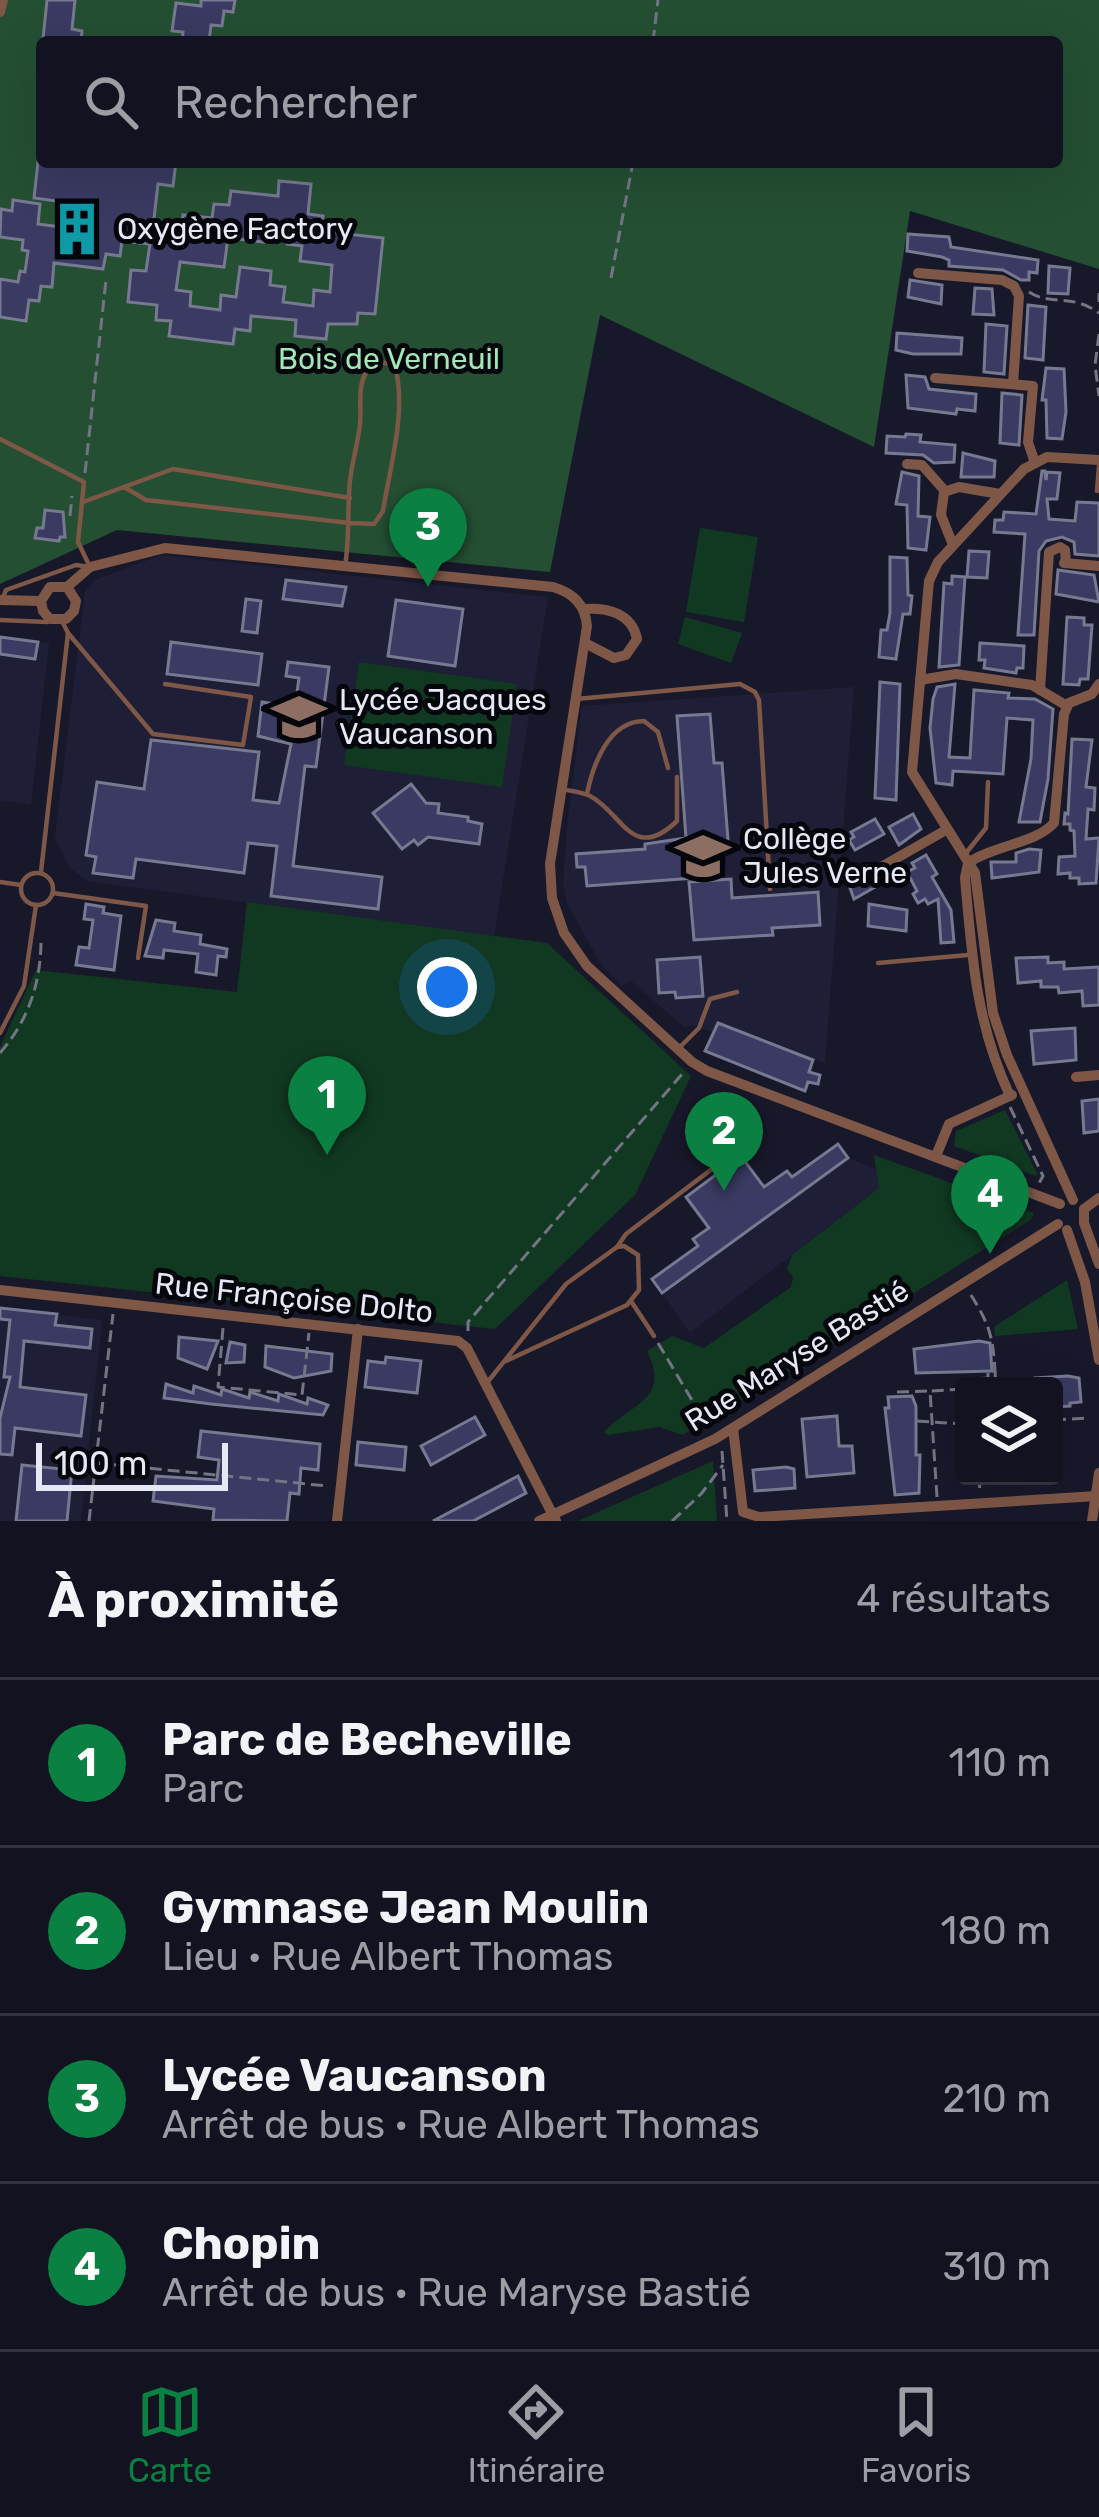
<!DOCTYPE html>
<html lang="fr">
<head>
<meta charset="utf-8">
<style>
	:root { --surface:#121220; --page:#1f202d; --text:#f1f3f6; --muted:#9c9ea5; --line:#31323e; --accent:#0b8043 }
	body { margin:0; font-family:Rubik,sans-serif; background:var(--page); color:var(--text) }
	.controls { position:absolute; right:36px; bottom:36px; display:grid; overflow:hidden; border-radius:12px; box-shadow:0 12px 48px #0002 }
	.controls button { width:108px; height:108px; display:grid; place-items:center; padding:0; border:0; border-bottom:3px solid var(--line); background:var(--surface); color:var(--text); font:60px sans-serif }
	.scale { position:absolute; left:36px; bottom:30px; width:192px; box-sizing:border-box; padding-left:12px; border:6px solid #e6e8f5; border-top:0; font-size:33px; line-height:42px; white-space:nowrap; color:#e6e8f5; -webkit-text-stroke:9px #05050c; paint-order:stroke }
	.you { position:absolute; left:447px; top:987px; width:42px; height:42px; margin:-30px; border:9px solid #fff; border-radius:50%; background:#1a73e8; box-shadow:0 0 0 18px #1a73e833 }
	.badge { display:grid; place-items:center; width:78px; height:78px; border-radius:50%; background:var(--accent); color:#fff; font-size:39px; font-weight:700 }
	.pin { position:absolute; translate:-50% -99px; filter:drop-shadow(0 3px 6px #0008) }
	.pin::after { content:''; position:absolute; top:63px; width:42px; height:36px; background:inherit; clip-path:polygon(0 0,100% 0,50% 100%) }
	.list { margin:0; padding:0; list-style:none }
	h2 { display:flex; justify-content:space-between; align-items:center; height:156px; margin:0; padding:0 48px; font-size:51px }
	h2 small { font-size:39px; font-weight:400; color:var(--muted) }
	.list li { display:grid; grid-template-columns:78px 1fr auto; gap:36px; align-items:center; box-sizing:border-box; height:168px; padding:0 48px; border-top:3px solid var(--line) }
	.list b { display:block; font-size:45px; white-space:nowrap }
	.list p { margin:0; font-size:39px; white-space:nowrap; color:var(--muted) }
	.list em { font-size:39px; font-style:normal; color:var(--muted) }
	.icon { flex:none; width:66px; height:66px; fill:none; stroke:currentColor; stroke-width:2; stroke-linecap:round; stroke-linejoin:round }
	.map { position:relative; flex:none; width:1099px; height:1521px; overflow:hidden }
	.search { position:absolute; background:var(--surface); box-shadow:0 12px 48px #0002; left:36px; right:36px; top:36px; height:132px; display:flex; align-items:center; gap:30px; box-sizing:border-box; padding:0 42px; border-radius:12px; color:var(--muted); font-size:45px }
	.sheet { height:828px; background:var(--surface) }
	nav { display:flex; justify-content:space-around; align-items:center; box-sizing:border-box; height:168px; border-top:3px solid var(--line); background:var(--surface); font-size:33px; color:var(--muted) }
	nav a { display:grid; justify-items:center; gap:6px }
	nav .on { color:var(--accent) }
	.map>svg:first-child { display:block }
	.built { fill:#1e1e37 }
	.green { fill:#113921 }
	.forest { fill:#244f33; fill-rule:evenodd }
	.building { fill:#3a3a62; stroke:#777991; stroke-width:3; fill-rule:evenodd }
	.lines { fill:none; stroke-linecap:round; stroke-linejoin:round }
	.path { stroke:#747485; stroke-width:3; stroke-dasharray:12 6; stroke-linecap:butt }
	.service { stroke:#7e5747; stroke-width:4.5 }
	.minor { stroke:#7e5747; stroke-width:10 }
	.labels { text-anchor:middle; stroke-width:10; stroke-linejoin:round; paint-order:stroke }
	.poi-label { font-size:30px; fill:#e6e8f5; stroke:#05050c; text-anchor:start }
	.park-label { font-size:30px; fill:#a2e8b7; stroke:#05050c }
	.street-label { font-size:30px; fill:#e6e8f5; stroke:#05050c }
</style>
</head>
<body>
<div class="map">
<svg width="1099" height="1521" viewBox="0 0 1099 1521">
	<rect width="100%" height="100%" fill="#18182b"/>
	<g class="built">
		<path d="M161 555 548 597 494 936 87 881 69 867 55 838 85 591 95 580Z"/>
		<path d="M0 637 49 643 31 804 0 801Z"/>
		<path d="M854 687 825 1063 718 1023 714 1033 692 1025 684 1027 631 981 621 986 600 963 567 903 563 884 567 827 582 706Z"/>
		<path d="M838 1144 848 1158 876 1169 879 1188 690 1333 652 1279 697 1246 693 1239 764 1187 787 1171 793 1177Z"/>
		<path d="M0 1308 102 1320 81 1521H0Z"/>
	</g>
	<g class="green">
		<path d="M700 528 758 537 744 622 686 612Z"/>
		<path d="M685 617 742 633 731 663 678 644Z"/>
		<path d="M359 662 517 684 502 787 344 765Z"/>
		<path d="M247 902 547 943 691 1076 635 1195 495 1329 0 1276V1047L36 970 237 992Z"/>
		<path d="M1005 1110 1037 1173 1036 1176 954 1146 956 1131Z"/>
		<path d="M874 1155 1034 1213 1031 1220 707 1422 682 1435 660 1427 608 1435 604 1432C632 1402 671 1400 647 1351L672 1336 704 1348 791 1287 793 1277 787 1269 792 1255 879 1188Z"/>
		<path d="M1067 1280 1078 1329 995 1336 994 1327Z"/>
		<path d="M713 1461 717 1521H579L580 1520Z"/>
	</g>
	<path class="forest" d="M0 0H1099V269L910 211 874 447 600 315 550 572 117 530 0 584ZM42 42H1057V162H42Z"/>
	<g class="building">
		<path d="M47 0H75L72 29 82 31 81 42 43 39Z"/>
		<path d="M201 0H235L233 12 224 11 222 26 211 25 209 42H182L183 32 172 31 176 3 201 6Z"/>
		<path d="M38 162H176L173 186 158 184 153 227 181 230 183 215 212 218 214 204 229 205 231 191 278 196 279 181 311 184 308 214 323 216 321 231 383 238 375 314 358 313 357 324H328L326 339 295 336 296 320 251 316 250 331 235 329 233 344 169 336 171 321 156 320 157 305 128 302 131 270 146 271 150 244 122 241 120 256 106 254 103 269 54 263 52 287 41 286 39 301 29 300 26 321 0 317V279L18 282 20 271 25 272 28 251 22 250 23 240 0 237 1 209 12 211 13 200 40 204 38 224 61 227 64 202 34 198ZM266 227 289 230 287 244 302 246 300 261 332 265 330 292 314 290 313 306 283 302 285 287 270 285 271 271 240 267 236 297 221 295 220 310 190 306 191 292 176 290 180 262 224 267 228 238 264 242Z"/>
		<path d="M908 234 949 237 951 247 1038 260 1037 273 1029 272V280H1021L1003 270 949 266V260L942 257 907 251Z"/>
		<path d="M1049 266 1070 268 1068 294 1048 293Z"/>
		<path d="M910 280 942 285 941 304 908 297Z"/>
		<path d="M975 288 992 289 994 315 973 314Z"/>
		<path d="M1028 305 1046 307 1043 360 1025 358Z"/>
		<path d="M986 324 1007 326 1004 374 984 372Z"/>
		<path d="M897 333 962 338 961 354H913L896 350Z"/>
		<path d="M1046 368 1064 369 1066 412 1062 439 1047 438 1046 400H1042Z"/>
		<path d="M906 375 925 377 929 389 976 394 975 411 957 409 956 414 908 408Z"/>
		<path d="M1002 393 1022 395 1019 445 1000 443Z"/>
		<path d="M906 434 921 435 920 442 955 445 954 462 934 463 923 455 886 453 887 436 905 437Z"/>
		<path d="M963 453 995 461 994 477H961Z"/>
		<path d="M1042 471H1045L1046 480 1047 472 1060 473 1057 499H1047L1049 519 1075 521 1077 502 1099 503V556L1075 554 1074 542 1062 537 1046 541 1039 551 1034 635H1018L1025 534 994 532 995 520H1003L1004 512 1036 514Z"/>
		<path d="M902 472 919 476 918 516 930 517 926 550 908 548 907 505 896 504Z"/>
		<path d="M45 510 63 512 65 537H60L59 541 35 538 37 528H43Z"/>
		<path d="M969 551 989 552 987 578 967 577Z"/>
		<path d="M890 557 907 558 908 595 912 596 910 614H903L896 659 879 657 881 630H887L890 613Z"/>
		<path d="M1058 570 1094 575 1099 602 1056 594Z"/>
		<path d="M952 576 965 577 959 665 939 667 944 583 952 584Z"/>
		<path d="M286 580 346 587 342 606 283 599Z"/>
		<path d="M246 599 261 601 257 633 242 631Z"/>
		<path d="M396 600 463 609 455 666 388 656Z"/>
		<path d="M1067 617 1084 618V625H1092L1088 679H1080L1079 685 1063 684Z"/>
		<path d="M0 637 38 642 35 659 0 654Z"/>
		<path d="M171 642 262 654 258 685 167 674Z"/>
		<path d="M980 643 1024 646 1023 668H1017L1016 673 984 668 985 660H979Z"/>
		<path d="M288 662 329 667 316 767 305 766 293 866 382 877 378 909 271 896 277 846 248 843 244 873 136 859 133 878 93 873 96 857 86 855 97 782 144 789 151 740 259 752 253 800 279 803 291 744 258 736 262 702 295 707 299 678 286 676Z"/>
		<path d="M880 682 900 684 896 800 875 798Z"/>
		<path d="M955 684 949 757 970 758 974 690 1009 693 1008 698 1035 699 1053 709 1048 779 1040 822H1019L1031 759 1033 720 1007 718 1003 774 953 771 952 785 936 783 930 728 933 699 937 687Z"/>
		<path d="M710 714 714 763H722L728 840 692 843 694 878 587 886 585 867H577L576 854 645 849V844L686 838 677 716Z"/>
		<path d="M1072 739 1092 740 1086 787 1095 788 1094 810 1088 809 1086 839 1099 838 1096 883 1079 884V878H1070V873L1058 874 1059 857 1075 856 1074 831 1070 830V824H1064L1065 813 1068 814Z"/>
		<path d="M411 784 426 803 439 804 438 813 468 817V821L482 824 479 844 428 837 418 845 414 840 402 849 373 813Z"/>
		<path d="M913 814 921 829 899 845 889 827Z"/>
		<path d="M875 819 884 834 855 850 849 840 854 837 851 832Z"/>
		<path d="M1029 849 1041 850 1039 872 992 878 991 862H1016V853Z"/>
		<path d="M926 855 937 874 932 877 951 910 954 942 941 943 938 899 928 904 925 899 918 903 913 894 917 891 907 872 915 868 912 863Z"/>
		<path d="M857 867 861 873 868 870 877 886 854 899 845 874Z"/>
		<path d="M731 879 732 898 818 892 820 925 772 928 773 935 694 940 689 882Z"/>
		<path d="M86 904 104 907 103 913 121 916 114 970 76 965 79 947 89 948 93 920 84 919Z"/>
		<path d="M869 904 907 910 906 931 868 926Z"/>
		<path d="M156 920 175 923 174 931 201 935 200 944 227 949 226 957 218 956 216 975 196 972 198 954 164 950 163 958 145 956Z"/>
		<path d="M700 957 703 996 676 998 675 992 659 993 657 960Z"/>
		<path d="M1048 957V963L1064 962V969L1099 967V1005L1083 1006 1082 991 1059 993 1058 987H1041V981L1018 983 1016 958Z"/>
		<path d="M718 1023 813 1060 809 1072 820 1075 818 1084 808 1082 805 1091 705 1051Z"/>
		<path d="M1075 1028 1076 1060 1034 1064 1031 1031Z"/>
		<path d="M1099 1099V1131L1084 1133 1082 1101Z"/>
		<path d="M838 1144 848 1158 662 1293 652 1279 698 1246 693 1239 709 1228 686 1197 741 1156 764 1187 787 1171 792 1177Z"/>
		<path d="M0 1308 57 1314 55 1325 92 1329 90 1348 24 1341 20 1387 86 1395 81 1436 15 1428 12 1455 0 1454V1418L10 1377H4L10 1320 0 1319Z"/>
		<path d="M179 1337 218 1341 207 1369 178 1358Z"/>
		<path d="M979 1341 990 1343 992 1371 916 1373 914 1349Z"/>
		<path d="M230 1342 245 1345 244 1362 226 1363Z"/>
		<path d="M266 1346 332 1354 331 1371 294 1378 265 1367Z"/>
		<path d="M386 1357 421 1361 417 1393 365 1387 368 1361 385 1363Z"/>
		<path d="M1068 1376 1079 1378 1081 1402 1070 1403V1406L1054 1407V1386H1035V1378Z"/>
		<path d="M166 1384 193 1393 194 1386 221 1395 222 1389 249 1398 250 1392 278 1401 279 1394 307 1404 308 1398 328 1405 323 1415 211 1404 164 1398Z"/>
		<path d="M912 1396 916 1406V1455H920L919 1493 895 1495 885 1408H889L888 1397Z"/>
		<path d="M837 1416 839 1446H852L854 1473 807 1477 802 1419Z"/>
		<path d="M475 1417 485 1435 431 1465 421 1446Z"/>
		<path d="M201 1431 320 1444 318 1470 301 1468 299 1494 290 1493 287 1521 213 1520 214 1509 153 1501 156 1476 217 1480 219 1460 198 1457Z"/>
		<path d="M358 1442 406 1447 404 1470 356 1465Z"/>
		<path d="M22 1465 72 1470 67 1521H16Z"/>
		<path d="M786 1467 794 1469 795 1488 755 1491 753 1470Z"/>
		<path d="M518 1476 526 1493 473 1521H433Z"/>
	</g>
	<g class="lines">
		<g class="path">
			<path d="M653 42 658 0"/>
			<path d="M611 278 633 162"/>
			<path d="M1029 292C1050 306 1072 293 1099 313"/>
			<path d="M1099 293V302"/>
			<path d="M1099 334 1095 365 1099 396"/>
			<path d="M85 473 106 280"/>
			<path d="M70 516 72 496"/>
			<path d="M0 1053C28 1021 41 983 41 940"/>
			<path d="M1010 1107 1043 1176 1038 1185"/>
			<path d="M971 1295C989 1324 993 1336 995 1371H988V1378L974 1379 975 1386"/>
			<path d="M223 1328 218 1387 302 1395 309 1333"/>
			<path d="M468 1331V1322L683 1073"/>
			<path d="M658 1343 708 1427"/>
			<path d="M995 1371 996 1386"/>
			<path d="M897 1392 930 1391"/>
			<path d="M1056 1407 1057 1418"/>
			<path d="M1054 1420 1089 1418"/>
			<path d="M917 1421 964 1424"/>
			<path d="M722 1451 727 1521"/>
			<path d="M96 1463 327 1486"/>
			<path d="M979 1476 980 1492"/>
			<path d="M937 1497 930 1391 964 1389"/>
			<path d="M89 1521 113 1314"/>
			<path d="M672 1521 701 1494 723 1465"/>
		</g>
		<g class="service">
			<path d="M0 439 84 482 78 542 90 567 76 565 6 590 2 600"/>
			<path d="M124 487 146 500 350 523 374 524 383 511C390 466 407 411 395 366 385 362 377 360 369 369 356 383 362 406 360 424 358 443 352 462 350 481 347 509 350 537 345 566"/>
			<path d="M1097 491 1099 466"/>
			<path d="M83 502 173 469 350 498"/>
			<path d="M0 620 47 622"/>
			<path d="M68 633 153 734 243 745 251 697 165 684"/>
			<path d="M576 699 740 684 755 692 759 700 770 889"/>
			<path d="M561 789C571 791 582 792 590 796 622 812 632 864 677 821V777"/>
			<path d="M587 794C593 764 609 721 644 721L658 732 668 768"/>
			<path d="M966 853 986 828 988 782"/>
			<path d="M41 872 68 633 63 623"/>
			<circle cx="37" cy="889" r="16"/>
			<path d="M0 882 21 885"/>
			<path d="M53 893 146 906 138 958"/>
			<path d="M878 963 968 955"/>
			<path d="M0 1033 24 986 36 905"/>
			<path d="M678 1049 699 1028 710 999 737 992"/>
			<path d="M617 1247 626 1234 745 1144"/>
			<path d="M631 1301 654 1336"/>
			<path d="M486 1384 566 1284 617 1247 624 1246 638 1255 639 1290 627 1305 506 1361"/>
		</g>
		<g class="minor">
			<path d="M0 12 3 0"/>
			<path d="M918 273 1002 280 1014 286 1019 296 1013 384"/>
			<path d="M935 378 1033 386 1028 442 1035 463"/>
			<path d="M907 464 922 465 945 491"/>
			<path d="M953 545 941 515 944 492 959 487 1000 494"/>
			<path d="M1064 563 1099 566"/>
			<path d="M67 587 90 567 165 548 553 587C573 593 585 604 587 626L550 864 552 898 564 933 587 966 692 1062 707 1071 1060 1204"/>
			<path d="M0 600 41 601"/>
			<path d="M41 601 43 611 50 619H66L74 611 76 601 67 587"/>
			<path d="M41 601 50 587H67"/>
			<path d="M583 609C607 607 632 613 637 639L626 655 614 658 585 643"/>
			<path d="M920 680 956 674 1032 685 1067 706"/>
			<path d="M1040 690 1049 552 1060 547 1065 550 1066 563"/>
			<path d="M968 863C994 845 1035 844 1054 823L1064 714 1069 703 1092 694 1099 684"/>
			<path d="M968 863 965 878C972 958 976 1023 1010 1096"/>
			<path d="M881 867 946 830"/>
			<path d="M1076 1077 1099 1075"/>
			<path d="M936 1156 949 1124 1012 1095"/>
			<path d="M1073 1200 1007 1055 993 1013 975 873 912 772 929 581 938 562 1024 469 1047 457 1099 460"/>
			<path d="M1084 1209V1223L1099 1264"/>
			<path d="M1084 1209 1099 1198"/>
			<path d="M1067 1230 1085 1282 1099 1360"/>
			<path d="M0 1290 458 1341 467 1348 556 1521"/>
			<path d="M733 1428 743 1512 759 1517 1097 1496"/>
			<path d="M337 1521 358 1329"/>
			<path d="M539 1521 715 1439 1058 1224"/>
			<path d="M1092 1521 1099 1473"/>
		</g>
	</g>
	<defs>
		<symbol id="building-bare" viewBox="-9 -9 18 18"><path d="M-4-6H4V6H1V3H-1V6H-4ZM-2.5-4.3h1.7v1.8h-1.7ZM.8-4.3h1.7v1.8H.8ZM-2.5-1h1.7V.8h-1.7ZM.8-1h1.7V.8H.8Z" fill="#0f9aa8" stroke="#05050c" stroke-width="2.5" paint-order="stroke"/></symbol>
		<symbol id="school-bare" viewBox="-9 -9 18 18"><path d="M0-5L7-2L0 1L-7-2ZM-4 1L0 2.5L4 1V4Q0 6-4 4Z" fill="#8d6e63" stroke="#05050c" stroke-width="2.5" paint-order="stroke"/></symbol>
	</defs>
	<g fill-rule="evenodd">
		<use href="#building-bare" x="39" y="191" width="76" height="76"/>
		<use href="#school-bare" x="261" y="679" width="76" height="76"/>
		<use href="#school-bare" x="665" y="818" width="76" height="76"/>
	</g>
	<g class="labels">
		<g class="poi-label">
			<text x="117" y="239">Oxygène Factory</text>
			<text x="339" y="710">Lycée Jacques<tspan x="339" dy="34">Vaucanson</tspan></text>
			<text x="743" y="849">Collège<tspan x="743" dy="34">Jules Verne</tspan></text>
		</g>
		<g class="park-label">
			<text x="389" y="369">Bois de Verneuil</text>
		</g>
		<g class="street-label">
			<text transform="translate(294 1298) rotate(6)" y="10">Rue Françoise Dolto</text>
			<text transform="translate(797 1356) rotate(-32)" y="10">Rue Maryse Bastié</text>
		</g>
	</g>
</svg>
<div class="controls">
<button><svg class="icon" aria-label="layers" viewBox="0 0 24 24"><path d="M12 4l9 5-9 5-9-5zM3 14l9 5 9-5"/></svg></button>
</div>
<div class="scale">100 m</div>
<div class="you"></div>
<div class="pin badge" style="left:327px;top:1155px">1</div>
<div class="pin badge" style="left:724px;top:1191px">2</div>
<div class="pin badge" style="left:428px;top:587px">3</div>
<div class="pin badge" style="left:990px;top:1254px">4</div>
<div class="search"><svg class="icon" aria-label="search" viewBox="0 0 24 24"><circle cx="10" cy="10" r="6"/><path d="M15 15l6 6"/></svg>Rechercher</div>
</div>
<section class="sheet">
<h2>À proximité<small>4 résultats</small></h2>
<ul class="list">
<li><span class="badge">1</span><div><b>Parc de Becheville</b><p>Parc</p></div><em>110 m</em></li>
<li><span class="badge">2</span><div><b>Gymnase Jean Moulin</b><p>Lieu · Rue Albert Thomas</p></div><em>180 m</em></li>
<li><span class="badge">3</span><div><b>Lycée Vaucanson</b><p>Arrêt de bus · Rue Albert Thomas</p></div><em>210 m</em></li>
<li><span class="badge">4</span><div><b>Chopin</b><p>Arrêt de bus · Rue Maryse Bastié</p></div><em>310 m</em></li>
</ul>
</section>
<nav>
<a class="on"><svg class="icon" aria-label="map" viewBox="0 0 24 24"><path d="M3 6l6-2 6 2 6-2v14l-6 2-6-2-6 2zM9 4v14M15 6v14"/></svg>Carte</a>
<a><svg class="icon" aria-label="directions" viewBox="0 0 24 24"><path d="M12 3l9 9-9 9-9-9zM9 14v-3h6M13 9l2 2-2 2"/></svg>Itinéraire</a>
<a><svg class="icon" aria-label="saved" viewBox="0 0 24 24"><path d="M7 4h10v16l-5-4-5 4z"/></svg>Favoris</a>
</nav>
</body>
</html>
